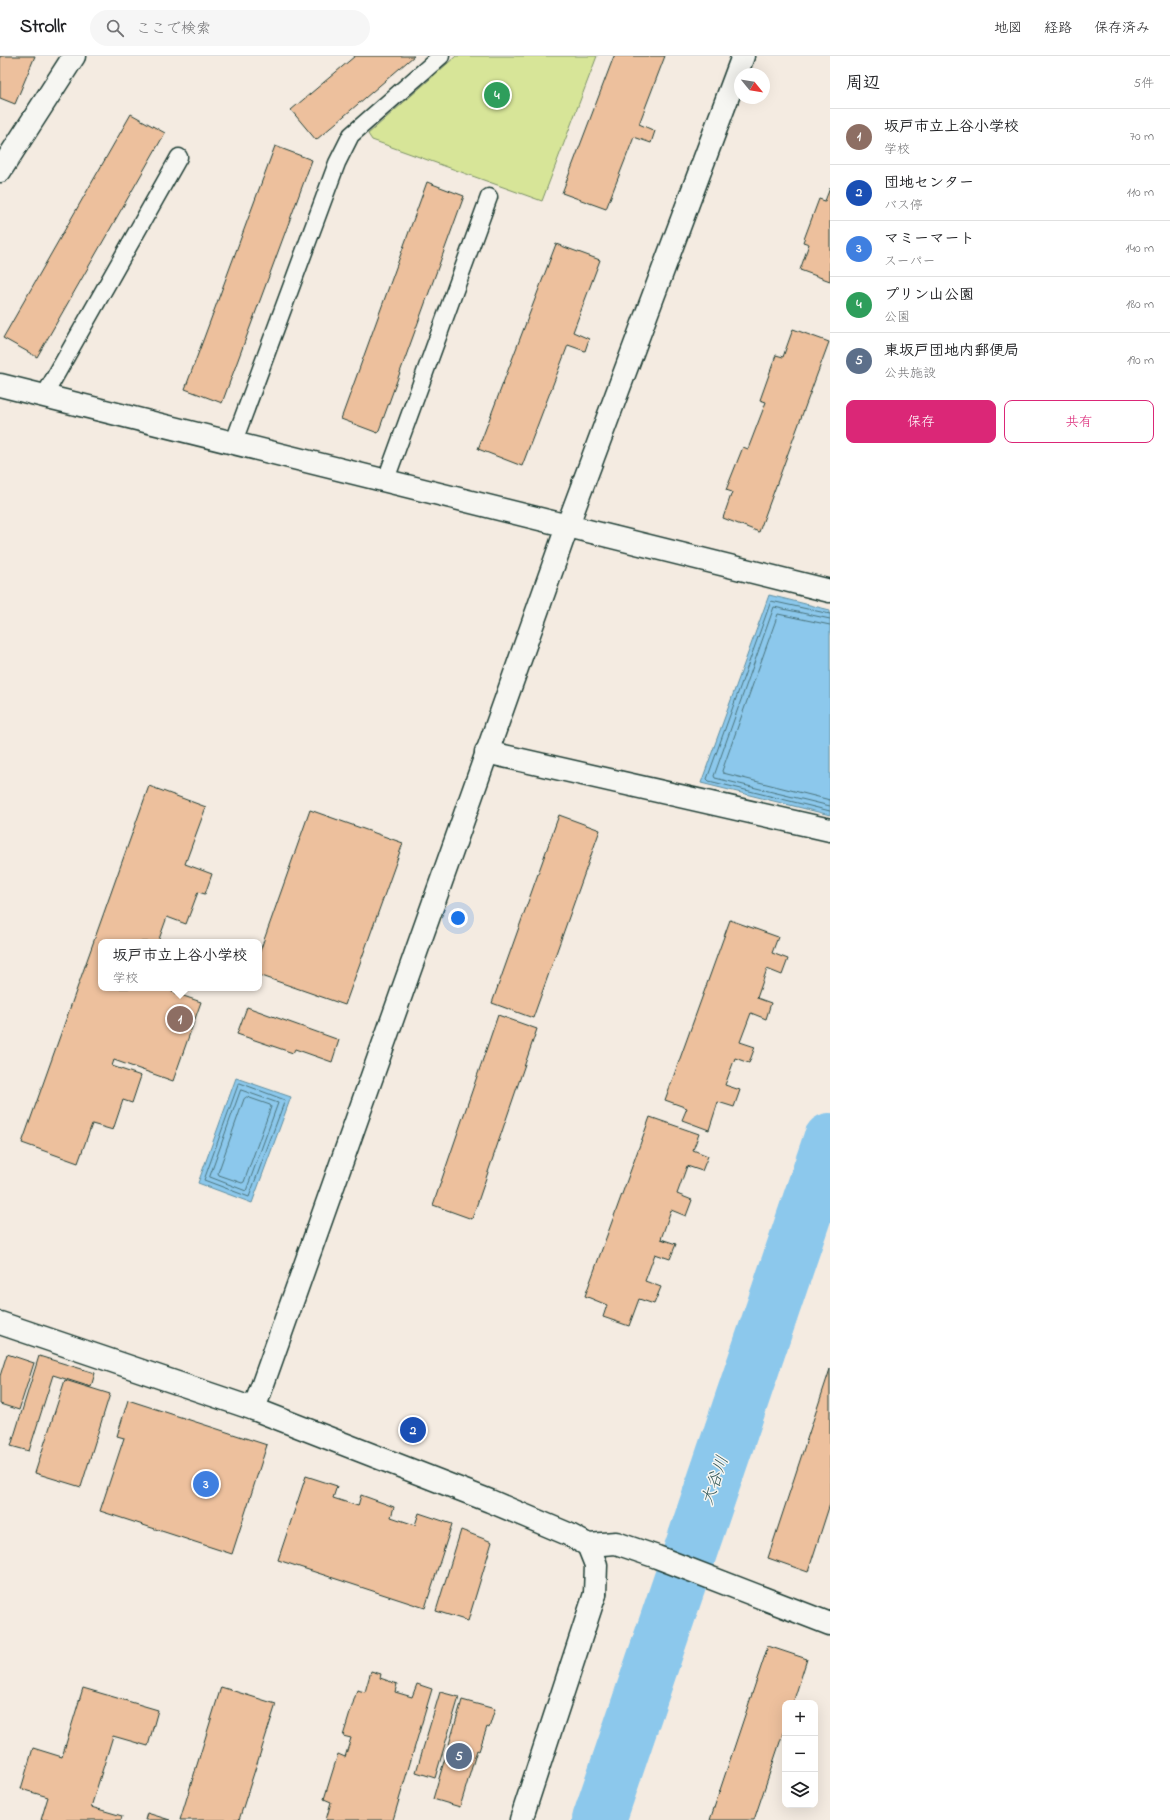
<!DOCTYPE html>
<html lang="ja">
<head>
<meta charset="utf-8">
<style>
	:root { --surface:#fff; --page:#f6f6f6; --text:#202124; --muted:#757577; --line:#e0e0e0; --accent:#db2777 }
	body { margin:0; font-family:"Indie Flower","Klee One",sans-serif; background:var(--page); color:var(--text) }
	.controls { position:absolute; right:12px; bottom:12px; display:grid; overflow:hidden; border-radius:8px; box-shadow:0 4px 16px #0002 }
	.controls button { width:36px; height:36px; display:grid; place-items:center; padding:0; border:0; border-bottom:1px solid var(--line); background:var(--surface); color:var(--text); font:20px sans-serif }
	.compass { position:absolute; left:734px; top:12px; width:36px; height:36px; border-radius:50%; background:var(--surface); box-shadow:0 4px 16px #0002; rotate:120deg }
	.you { position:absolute; left:458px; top:862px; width:14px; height:14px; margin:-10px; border:3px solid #fff; border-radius:50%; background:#1a73e8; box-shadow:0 0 0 6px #1a73e833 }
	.badge { display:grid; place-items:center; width:26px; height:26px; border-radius:50%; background:var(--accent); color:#fff; font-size:13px; font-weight:700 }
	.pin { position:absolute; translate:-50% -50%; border:2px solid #fff; box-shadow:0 1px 4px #0006 }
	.popup { position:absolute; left:98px; top:883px; width:164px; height:52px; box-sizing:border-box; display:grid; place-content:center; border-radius:8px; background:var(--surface); filter:drop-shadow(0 1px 3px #0005); font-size:13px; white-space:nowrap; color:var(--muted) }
	.popup b { font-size:15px; color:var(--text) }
	.popup::after { content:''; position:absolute; left:50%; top:100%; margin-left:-8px; border:8px solid transparent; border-top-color:var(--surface) }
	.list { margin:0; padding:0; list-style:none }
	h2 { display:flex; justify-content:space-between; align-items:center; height:52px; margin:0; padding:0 16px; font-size:17px }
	h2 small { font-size:13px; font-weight:400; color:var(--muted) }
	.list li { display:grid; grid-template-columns:26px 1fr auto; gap:12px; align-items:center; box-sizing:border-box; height:56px; padding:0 16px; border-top:1px solid var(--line) }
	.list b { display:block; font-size:15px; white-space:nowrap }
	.list p { margin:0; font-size:13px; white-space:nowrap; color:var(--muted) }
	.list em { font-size:13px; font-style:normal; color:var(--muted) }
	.actions { display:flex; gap:8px; padding:12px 16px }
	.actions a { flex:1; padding:9px 0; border:1px solid var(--accent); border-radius:8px; text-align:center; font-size:14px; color:var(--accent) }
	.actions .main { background:var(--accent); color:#fff }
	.icon { flex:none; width:22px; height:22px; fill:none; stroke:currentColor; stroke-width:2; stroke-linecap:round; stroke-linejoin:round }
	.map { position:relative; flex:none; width:830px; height:1764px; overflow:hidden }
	header { display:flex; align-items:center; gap:24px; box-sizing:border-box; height:56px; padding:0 20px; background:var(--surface); border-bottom:1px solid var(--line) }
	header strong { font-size:19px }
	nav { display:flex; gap:22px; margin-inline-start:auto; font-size:14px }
	.search { width:280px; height:36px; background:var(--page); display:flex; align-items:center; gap:10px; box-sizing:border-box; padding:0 14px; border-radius:22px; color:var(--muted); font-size:15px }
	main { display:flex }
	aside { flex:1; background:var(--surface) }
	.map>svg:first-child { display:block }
	.green { fill:#d7e598; stroke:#7b9166 }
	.water { fill:#8cc8ec; stroke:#6090a2 }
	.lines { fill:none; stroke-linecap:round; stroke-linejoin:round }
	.shore { stroke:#4b757e; stroke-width:1 }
	.river { stroke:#8cc8ec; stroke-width:54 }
	.building { fill:#edc09d; stroke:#1f3d34 }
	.lane-casing { stroke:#1f3d34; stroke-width:19 }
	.street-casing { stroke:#1f3d34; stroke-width:25 }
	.secondary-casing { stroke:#1f3d34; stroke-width:25 }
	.lane { stroke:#f6f6f2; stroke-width:16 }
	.street { stroke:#f6f6f2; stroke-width:22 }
	.secondary { stroke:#f6f6f2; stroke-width:22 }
	.labels { text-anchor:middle; stroke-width:3; stroke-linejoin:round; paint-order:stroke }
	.water-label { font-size:17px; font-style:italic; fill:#355959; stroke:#f6f6f2 }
</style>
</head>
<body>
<header>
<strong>Strollr</strong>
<div class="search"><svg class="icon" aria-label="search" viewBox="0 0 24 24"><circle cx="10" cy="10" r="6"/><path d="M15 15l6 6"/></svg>ここで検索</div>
<nav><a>地図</a><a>経路</a><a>保存済み</a></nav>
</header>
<main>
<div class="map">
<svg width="830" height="1764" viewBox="0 0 830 1764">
	<rect width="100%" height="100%" fill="#f4ebe1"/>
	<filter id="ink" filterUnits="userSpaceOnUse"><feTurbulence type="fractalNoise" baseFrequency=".025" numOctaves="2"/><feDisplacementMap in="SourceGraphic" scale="8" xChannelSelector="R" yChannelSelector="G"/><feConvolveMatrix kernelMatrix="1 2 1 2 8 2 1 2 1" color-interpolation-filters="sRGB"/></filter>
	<g filter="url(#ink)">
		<path class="green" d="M456 0H597L542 145 372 84 368 78Z"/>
		<g class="water">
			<path d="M769 539 830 554V759L701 727Z"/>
			<path d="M236 1022 291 1041 252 1147 198 1127Z"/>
		</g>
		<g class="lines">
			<g class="shore">
				<path d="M830 558 771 545 707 723 709 725 830 755"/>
				<path d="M830 563 774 551 714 720 715 722 830 750"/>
				<path d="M830 569 778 558 722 715 723 717 830 744"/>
				<path d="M240 1027 285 1044 249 1141 204 1124 238 1029Z"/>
				<path d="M241 1034 278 1047 246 1135 210 1121Z"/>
				<path d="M247 1041 270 1049 271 1051 244 1126 242 1127 219 1119 218 1117 244 1043Z"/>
			</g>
			<path class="river" d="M599 1764 830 1084"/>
		</g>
		<g class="building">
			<path d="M0 0H35L15 48 0 42Z"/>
			<path d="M355 0H414L316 84 291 54Z"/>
			<path d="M614 0H665L639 68 655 75 651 87 634 81 606 153 562 137Z"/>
			<path d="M131 58 165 77 37 301 3 282Z"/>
			<path d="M275 90 312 104 222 347 185 333Z"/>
			<path d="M427 126 464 140 378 377 341 363Z"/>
			<path d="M830 132V225L800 214 809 188 803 186 819 143 825 145Z"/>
			<path d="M556 188 600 204 573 276 589 283 585 295 568 289 522 410 478 393Z"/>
			<path d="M793 273 829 286 759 476 723 462 732 436 726 434 743 391 748 393 766 346 760 344 776 299 783 301Z"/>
			<path d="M149 730 206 751 185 808 212 818 205 838 198 836 186 868 167 861 158 886H101V932H173L172 936 201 946 173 1025 114 1004 112 1010 141 1020 132 1047 123 1044 113 1074 92 1068 78 1107 22 1087Z"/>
			<path d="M310 754 403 787 345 949 259 919V898Z"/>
			<path d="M559 759 600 774 533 962 492 947Z"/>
			<path d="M730 864 778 881 772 897 788 903 782 919 767 913 757 942 771 947 766 963 751 957 740 986 755 991 749 1007 735 1002 725 1029 740 1034 734 1051 718 1046 709 1074 682 1064 687 1052 665 1044Z"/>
			<path d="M247 951 339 984 332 1006 295 993 293 997 237 978Z"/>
			<path d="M498 959 537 973 472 1163 433 1149Z"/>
			<path d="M650 1061 699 1078 693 1094 708 1100 702 1115 687 1110 677 1138 692 1144 686 1160 671 1154 661 1183 676 1188 670 1203 655 1198 645 1225 661 1231 654 1248 639 1243 629 1270 603 1261 607 1249 585 1240Z"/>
			<path d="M7 1298 34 1307 19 1354 0 1348V1320Z"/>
			<path d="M39 1300 95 1317 91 1331 53 1319 29 1395 11 1390Z"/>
			<path d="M830 1313V1448L808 1516 768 1502Z"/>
			<path d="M65 1324 110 1338 81 1431 35 1417Z"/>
			<path d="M128 1344 267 1389 232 1498 100 1455 124 1382 117 1380Z"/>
			<path d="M306 1420 337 1430 333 1442 358 1450 361 1439 394 1451 391 1461 415 1469 419 1457 452 1468 425 1552 278 1504Z"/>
			<path d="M461 1474 492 1486 468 1565 436 1555Z"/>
			<path d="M768 1590 807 1603 793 1647H785V1671L754 1764H710Z"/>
			<path d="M371 1615 381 1618 380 1622 397 1628 395 1636 412 1641 417 1628 432 1633 393 1764H326L331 1746 324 1743 338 1698 345 1701 351 1682 343 1680 357 1634 365 1636Z"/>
			<path d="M221 1631 276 1648 239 1764H180Z"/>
			<path d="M83 1632 158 1654 148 1690 113 1680 91 1751 122 1760 121 1764H41L48 1741 21 1733 33 1692 62 1701Z"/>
			<path d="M440 1636 459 1641 435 1722 416 1716Z"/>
			<path d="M462 1644 495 1653 489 1672 487 1671 479 1695 477 1694 460 1751 433 1743Z"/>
			<path d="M147 1757 170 1764H145Z"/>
		</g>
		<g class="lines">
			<defs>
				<g id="lane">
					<path d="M44 340 179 101"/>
					<path d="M233 388 337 107 351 79 441 0"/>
					<path d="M385 426 489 141"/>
				</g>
				<g id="street">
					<path d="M0 115 74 0"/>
					<path d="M0 329 830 535"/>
					<path d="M486 696 830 774"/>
					<path d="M0 1267 254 1353 490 1445 568 1478 588 1489 616 1487 657 1501 830 1568"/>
					<path d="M588 1489 596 1509 595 1538"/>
				</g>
				<g id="secondary">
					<path d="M254 1353 567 471 743 0"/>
					<path d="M521 1764 595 1538"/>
				</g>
			</defs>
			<use href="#lane" class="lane-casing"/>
			<use href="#street" class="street-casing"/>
			<use href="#secondary" class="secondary-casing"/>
			<use href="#lane" class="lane"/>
			<use href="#street" class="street"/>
			<use href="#secondary" class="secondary"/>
		</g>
	</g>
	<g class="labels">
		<g class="water-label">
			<text transform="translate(714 1424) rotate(-71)" y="6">大谷川</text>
		</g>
	</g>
</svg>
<div class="controls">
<button>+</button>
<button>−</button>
<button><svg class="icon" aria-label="layers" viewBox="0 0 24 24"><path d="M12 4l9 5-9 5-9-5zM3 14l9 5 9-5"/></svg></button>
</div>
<svg class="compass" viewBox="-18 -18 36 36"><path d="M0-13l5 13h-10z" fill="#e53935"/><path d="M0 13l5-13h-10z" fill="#757577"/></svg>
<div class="you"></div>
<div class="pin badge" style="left:180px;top:963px;background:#8d6e63">1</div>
<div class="popup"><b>坂戸市立上谷小学校</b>学校</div>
<div class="pin badge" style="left:413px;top:1374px;background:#1a4fb4">2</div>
<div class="pin badge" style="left:206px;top:1428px;background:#3f7fe0">3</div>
<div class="pin badge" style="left:497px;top:39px;background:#2e9e5b">4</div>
<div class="pin badge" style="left:459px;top:1700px;background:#5c6f8a">5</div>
</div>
<aside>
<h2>周辺<small>5件</small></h2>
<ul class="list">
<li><span class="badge" style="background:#8d6e63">1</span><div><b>坂戸市立上谷小学校</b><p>学校</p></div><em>70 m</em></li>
<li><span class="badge" style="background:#1a4fb4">2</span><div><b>団地センター</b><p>バス停</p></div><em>110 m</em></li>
<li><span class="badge" style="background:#3f7fe0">3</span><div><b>マミーマート</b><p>スーパー</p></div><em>140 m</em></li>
<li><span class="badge" style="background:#2e9e5b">4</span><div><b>プリン山公園</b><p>公園</p></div><em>180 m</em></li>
<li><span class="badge" style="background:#5c6f8a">5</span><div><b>東坂戸団地内郵便局</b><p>公共施設</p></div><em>190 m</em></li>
</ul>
<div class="actions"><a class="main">保存</a><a>共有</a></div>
</aside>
</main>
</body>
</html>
